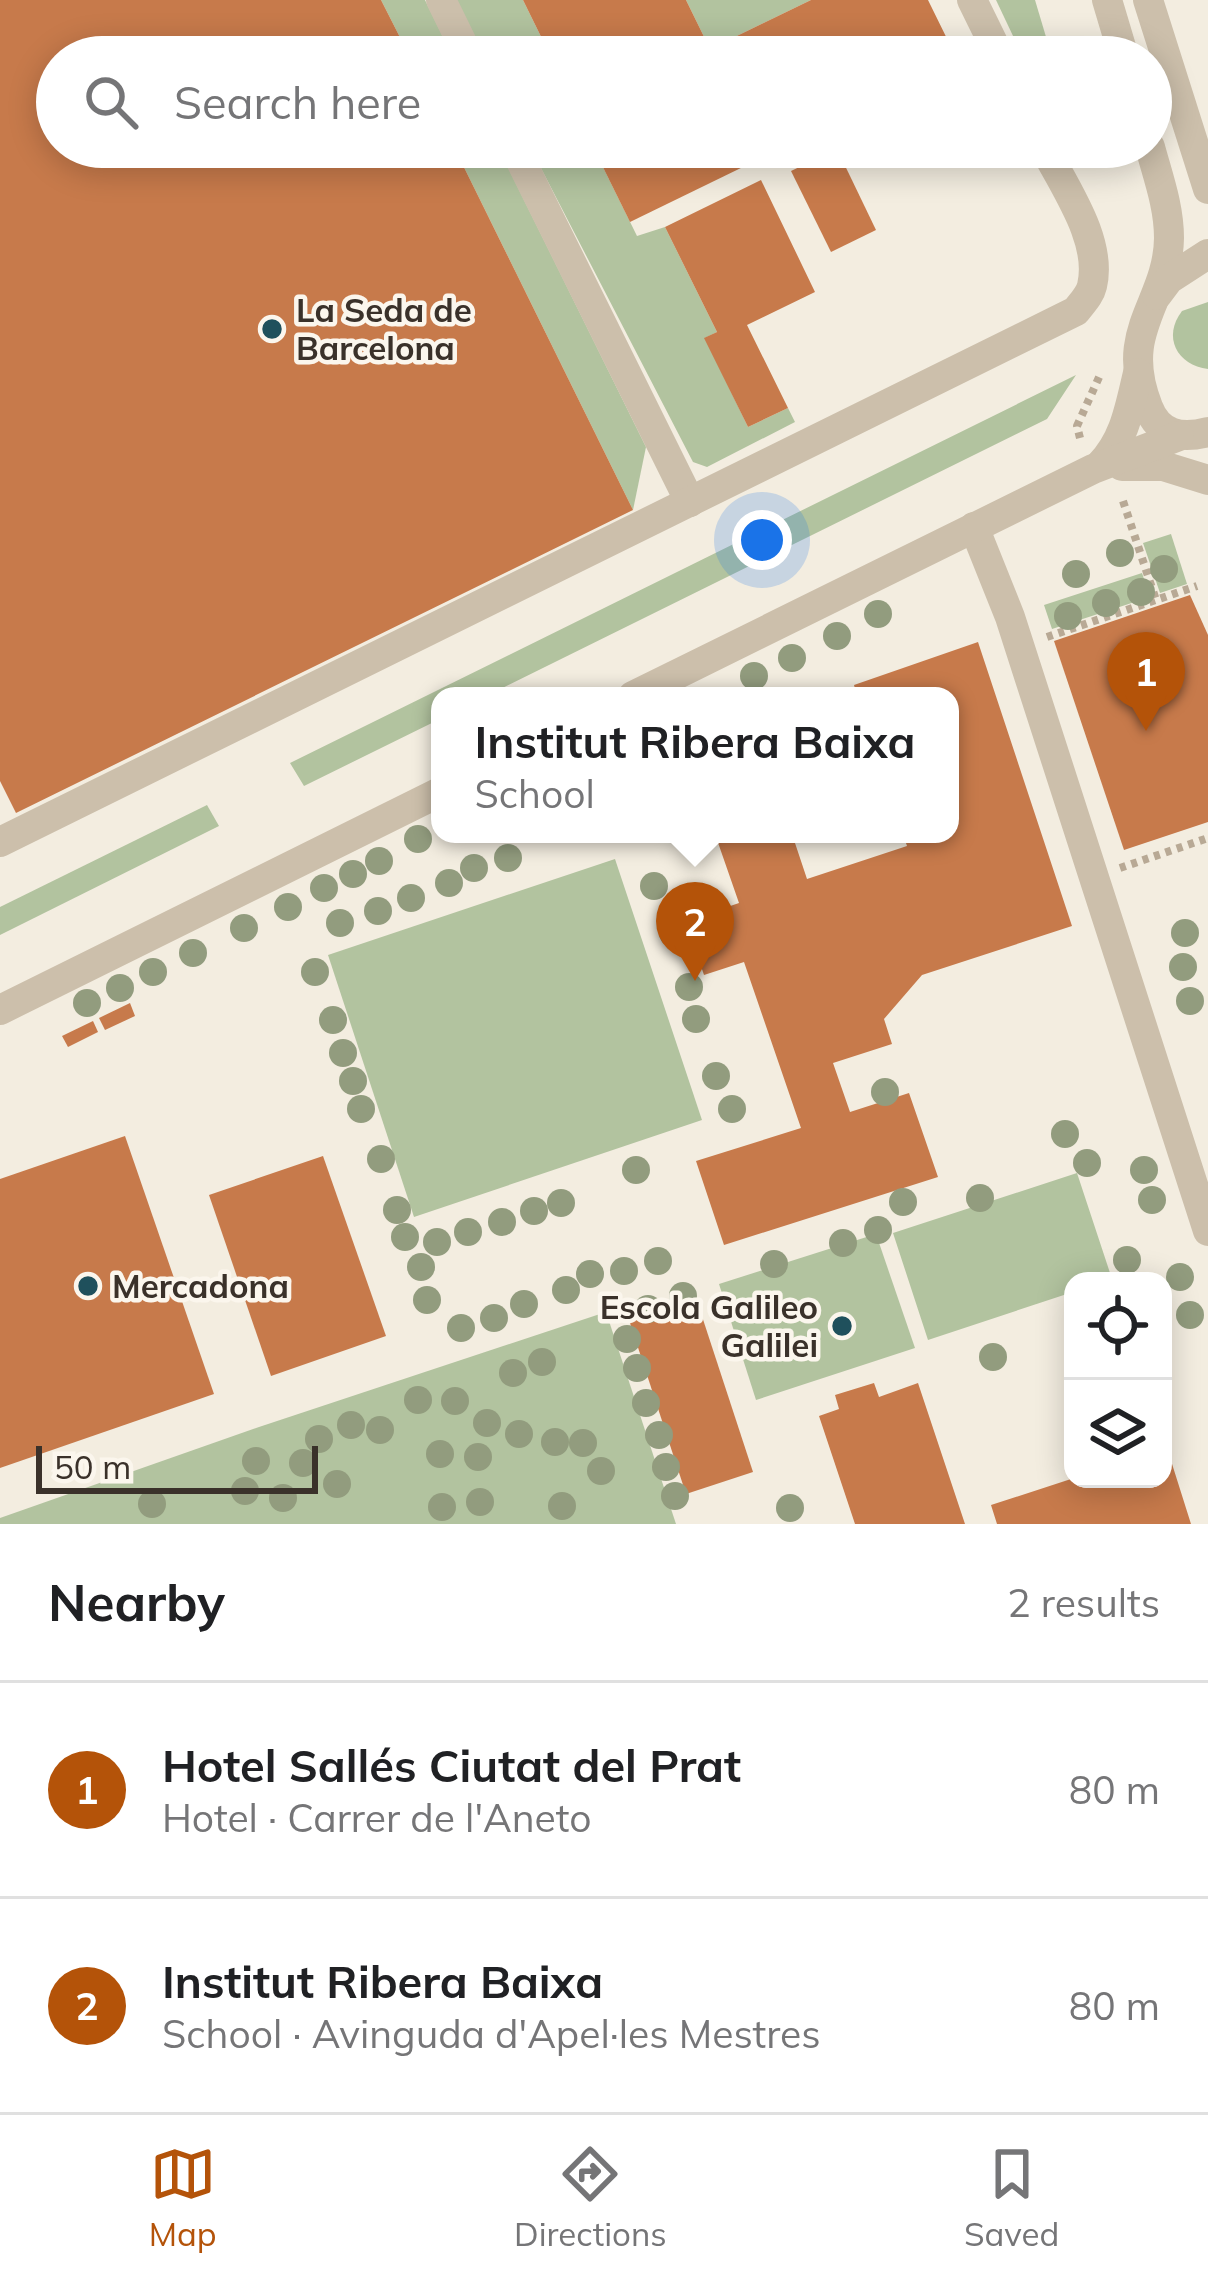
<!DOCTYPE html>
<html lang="en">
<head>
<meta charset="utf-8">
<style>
	:root { --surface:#fff; --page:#f6f6f6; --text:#202124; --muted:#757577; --line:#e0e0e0; --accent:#b45309 }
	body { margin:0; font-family:Mulish,sans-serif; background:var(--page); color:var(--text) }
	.controls { position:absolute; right:36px; bottom:36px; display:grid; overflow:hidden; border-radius:24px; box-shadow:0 6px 30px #0003 }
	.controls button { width:108px; height:108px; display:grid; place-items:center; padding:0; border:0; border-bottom:3px solid var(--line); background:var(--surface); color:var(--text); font:60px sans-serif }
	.scale { position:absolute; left:36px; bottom:30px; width:282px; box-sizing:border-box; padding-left:12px; border:6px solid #3a312a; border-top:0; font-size:33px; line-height:42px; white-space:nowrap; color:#3a312a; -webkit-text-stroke:9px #fbf6ed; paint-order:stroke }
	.you { position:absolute; left:762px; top:540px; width:42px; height:42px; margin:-30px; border:9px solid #fff; border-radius:50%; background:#1a73e8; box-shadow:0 0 0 18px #1a73e833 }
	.badge { display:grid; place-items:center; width:78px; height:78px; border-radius:50%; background:var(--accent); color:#fff; font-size:39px; font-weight:700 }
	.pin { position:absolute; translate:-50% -99px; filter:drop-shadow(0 3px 6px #0008) }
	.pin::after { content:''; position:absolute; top:63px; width:42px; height:36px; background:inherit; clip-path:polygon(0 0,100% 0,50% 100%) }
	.popup { position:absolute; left:431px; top:687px; width:528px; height:156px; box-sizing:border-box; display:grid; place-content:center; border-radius:24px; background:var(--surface); filter:drop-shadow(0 3px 9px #0005); font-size:39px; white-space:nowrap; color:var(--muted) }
	.popup b { font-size:45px; color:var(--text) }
	.popup::after { content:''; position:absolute; left:50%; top:100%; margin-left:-24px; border:24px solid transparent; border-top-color:var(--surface) }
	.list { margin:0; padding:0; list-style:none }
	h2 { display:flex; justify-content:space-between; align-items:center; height:156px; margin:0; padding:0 48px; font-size:51px }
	h2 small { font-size:39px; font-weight:400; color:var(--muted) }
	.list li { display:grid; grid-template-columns:78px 1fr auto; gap:36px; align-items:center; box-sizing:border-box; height:216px; padding:0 48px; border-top:3px solid var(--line) }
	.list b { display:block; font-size:45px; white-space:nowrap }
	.list p { margin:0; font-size:39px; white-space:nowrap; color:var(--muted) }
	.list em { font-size:39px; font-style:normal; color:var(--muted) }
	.icon { flex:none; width:66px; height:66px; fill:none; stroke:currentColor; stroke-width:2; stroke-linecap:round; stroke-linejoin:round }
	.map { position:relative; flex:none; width:1208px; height:1524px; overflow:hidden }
	.search { position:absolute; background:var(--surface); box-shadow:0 6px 30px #0003; left:36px; right:36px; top:36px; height:132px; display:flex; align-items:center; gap:30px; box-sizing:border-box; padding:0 42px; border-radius:66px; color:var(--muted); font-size:45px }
	.sheet { height:588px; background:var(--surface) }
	nav { display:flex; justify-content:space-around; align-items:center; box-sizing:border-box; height:168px; border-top:3px solid var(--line); background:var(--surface); font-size:33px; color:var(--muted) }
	nav a { display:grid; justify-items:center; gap:6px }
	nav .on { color:var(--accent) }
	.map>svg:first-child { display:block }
	.green { fill:#b2c39f }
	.building { fill:#c77a4b }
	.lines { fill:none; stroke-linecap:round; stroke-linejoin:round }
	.path { stroke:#b8a995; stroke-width:8; stroke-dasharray:6 6; stroke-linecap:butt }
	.minor { stroke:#ccbfab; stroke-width:30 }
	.tree { fill:#929c7e }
	.poi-dot { fill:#1f505c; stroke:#fbf6ed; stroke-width:4.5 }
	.labels { text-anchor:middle; stroke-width:9; stroke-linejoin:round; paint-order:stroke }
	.poi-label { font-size:33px; font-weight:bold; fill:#3a312a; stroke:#fbf6ed; text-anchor:start }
</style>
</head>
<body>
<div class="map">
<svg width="1208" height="1524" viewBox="0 0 1208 1524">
	<rect width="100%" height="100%" fill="#f3ede0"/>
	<g class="green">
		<path d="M381 0H425L453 57H410Z"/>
		<path d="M455 0H523L551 57H484Z"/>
		<path d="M686 0H811L710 49Z"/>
		<path d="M996 0H1035L1052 57H1023Z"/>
		<path d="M454 147H498L646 447 633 510Z"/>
		<path d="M530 147H593L637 236 665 227 717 332 705 338 748 427 788 408 795 422 707 467 693 462Z"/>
		<path d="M1208 302V369C1177 365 1162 337 1182 311Z"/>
		<path d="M1076 375 1047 419 486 696H440V719L304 786 290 763Z"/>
		<path d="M1171 534 1187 584 1160 593 1143 543Z"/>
		<path d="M1142 573 1150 597 1052 629 1044 605Z"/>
		<path d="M207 805 219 826 0 935V907Z"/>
		<path d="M615 859 702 1120 414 1217 328 955Z"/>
		<path d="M1077 1173 1112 1279 1073 1281V1292L928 1340 893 1233Z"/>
		<path d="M876 1234 915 1348 756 1400 719 1284Z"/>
		<path d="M606 1312 676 1524H0V1518L259 1427Z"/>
	</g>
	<g class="building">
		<path d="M0 0H381L410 57H57V147H454L633 510 16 813 0 781Z"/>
		<path d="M523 0H686L710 49 811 0H928L956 57H551Z"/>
		<path d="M593 147H784L630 222Z"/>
		<path d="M837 149 876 230 831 252 791 171Z"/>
		<path d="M761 180 815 292 747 325 788 408 748 427 704 338 717 332 665 227Z"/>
		<path d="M1190 595 1208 635V822L1124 850 1054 641Z"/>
		<path d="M978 642 1072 926 922 975 884 1019 892 1044 833 1063 850 1112 909 1093 938 1177 724 1245 696 1161 801 1128 744 962 704 975 690 934 706 929 701 916 739 903 715 834H792L807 879 907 846 903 834H950V696H857L854 685Z"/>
		<path d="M130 1003 135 1016 105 1030 99 1018Z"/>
		<path d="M93 1021 98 1032 68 1047 62 1036Z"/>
		<path d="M125 1136 214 1394 0 1468V1179Z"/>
		<path d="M323 1156 386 1336 271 1376 209 1195Z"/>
		<path d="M695 1295 753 1472 686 1494 628 1317Z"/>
		<path d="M874 1383 879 1397 918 1383 965 1524H855L819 1416 839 1409 835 1395Z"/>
		<path d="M1167 1448 1191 1524H997L991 1505 1071 1479H1163V1449Z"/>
	</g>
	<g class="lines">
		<g class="path">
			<path d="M1080 438 1077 426 1100 375"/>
			<path d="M1123 501 1156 600"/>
			<path d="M1047 637 1197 586"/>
			<path d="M1120 868 1208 838"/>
		</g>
		<g class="minor">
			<path d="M441 0 469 57"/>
			<path d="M972 0 1000 57"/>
			<path d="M1107 0 1124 57"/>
			<path d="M1148 0 1208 189"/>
			<path d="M514 147 690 502"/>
			<path d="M1150 147C1158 177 1169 206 1169 238 1168 304 1117 329 1148 407 1159 435 1181 439 1208 432"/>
			<path d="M1157 295 1169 279 1208 254"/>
			<path d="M1100 465C1125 440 1130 406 1138 373"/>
			<path d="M1122 466H1163L1208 480"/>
			<path d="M974 527 1010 617 1208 1231"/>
			<path d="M633 696 1093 469 1179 436"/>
			<path d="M0 842 1076 311C1082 303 1090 295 1092 286 1103 240 1064 187 1044 147"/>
			<path d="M0 1010 440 792"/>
		</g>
	</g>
	<g class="tree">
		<circle cx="1120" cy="553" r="14"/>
		<circle cx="1164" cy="569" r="14"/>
		<circle cx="1076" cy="574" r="14"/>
		<circle cx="1141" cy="592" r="14"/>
		<circle cx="1106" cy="603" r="14"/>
		<circle cx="878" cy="614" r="14"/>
		<circle cx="1068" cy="616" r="14"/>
		<circle cx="837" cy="636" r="14"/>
		<circle cx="792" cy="658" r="14"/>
		<circle cx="754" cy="676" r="14"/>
		<circle cx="418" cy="839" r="14"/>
		<circle cx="508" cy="858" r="14"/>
		<circle cx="379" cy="861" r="14"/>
		<circle cx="474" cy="868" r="14"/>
		<circle cx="353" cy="874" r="14"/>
		<circle cx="449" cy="883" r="14"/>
		<circle cx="654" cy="886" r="14"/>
		<circle cx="324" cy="888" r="14"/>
		<circle cx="411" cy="898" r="14"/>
		<circle cx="288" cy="907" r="14"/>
		<circle cx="378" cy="911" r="14"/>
		<circle cx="340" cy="923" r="14"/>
		<circle cx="244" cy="928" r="14"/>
		<circle cx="673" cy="933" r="14"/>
		<circle cx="1185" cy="933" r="14"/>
		<circle cx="193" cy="953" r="14"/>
		<circle cx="1183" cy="967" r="14"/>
		<circle cx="153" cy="972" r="14"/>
		<circle cx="315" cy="972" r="14"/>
		<circle cx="689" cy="987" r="14"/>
		<circle cx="120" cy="988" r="14"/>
		<circle cx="1190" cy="1001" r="14"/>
		<circle cx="87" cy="1003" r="14"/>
		<circle cx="696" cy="1019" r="14"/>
		<circle cx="333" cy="1020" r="14"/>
		<circle cx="343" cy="1053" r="14"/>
		<circle cx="716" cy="1076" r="14"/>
		<circle cx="353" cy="1081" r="14"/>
		<circle cx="885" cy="1092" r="14"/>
		<circle cx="361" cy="1109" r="14"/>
		<circle cx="732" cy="1109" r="14"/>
		<circle cx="1065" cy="1134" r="14"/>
		<circle cx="381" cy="1159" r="14"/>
		<circle cx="1087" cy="1163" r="14"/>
		<circle cx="636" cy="1170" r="14"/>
		<circle cx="1144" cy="1170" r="14"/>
		<circle cx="980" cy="1198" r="14"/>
		<circle cx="1152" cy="1200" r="14"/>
		<circle cx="903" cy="1202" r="14"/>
		<circle cx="561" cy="1203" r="14"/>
		<circle cx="397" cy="1210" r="14"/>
		<circle cx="534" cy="1211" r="14"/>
		<circle cx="502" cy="1222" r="14"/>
		<circle cx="878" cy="1230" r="14"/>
		<circle cx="468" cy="1232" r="14"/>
		<circle cx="405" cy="1237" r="14"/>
		<circle cx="437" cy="1242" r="14"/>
		<circle cx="843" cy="1243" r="14"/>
		<circle cx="1127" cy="1260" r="14"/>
		<circle cx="658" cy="1261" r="14"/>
		<circle cx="774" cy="1264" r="14"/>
		<circle cx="421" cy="1267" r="14"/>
		<circle cx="624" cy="1271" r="14"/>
		<circle cx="590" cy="1274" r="14"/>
		<circle cx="1180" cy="1277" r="14"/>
		<circle cx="566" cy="1290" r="14"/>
		<circle cx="683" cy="1296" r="14"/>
		<circle cx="427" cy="1300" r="14"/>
		<circle cx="524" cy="1304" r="14"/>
		<circle cx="648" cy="1309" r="14"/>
		<circle cx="1190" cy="1315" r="14"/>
		<circle cx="494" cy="1318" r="14"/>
		<circle cx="461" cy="1328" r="14"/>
		<circle cx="627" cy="1339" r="14"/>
		<circle cx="993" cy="1357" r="14"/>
		<circle cx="542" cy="1362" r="14"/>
		<circle cx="637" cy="1368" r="14"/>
		<circle cx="513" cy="1373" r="14"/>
		<circle cx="418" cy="1400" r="14"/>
		<circle cx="455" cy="1401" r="14"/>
		<circle cx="646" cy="1403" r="14"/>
		<circle cx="487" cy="1423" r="14"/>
		<circle cx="351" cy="1425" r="14"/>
		<circle cx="380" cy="1430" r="14"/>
		<circle cx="519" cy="1434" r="14"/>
		<circle cx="659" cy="1435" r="14"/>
		<circle cx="319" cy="1439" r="14"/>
		<circle cx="555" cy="1442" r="14"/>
		<circle cx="583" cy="1443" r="14"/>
		<circle cx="440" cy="1454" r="14"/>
		<circle cx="478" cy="1457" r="14"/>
		<circle cx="256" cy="1461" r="14"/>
		<circle cx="303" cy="1463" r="14"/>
		<circle cx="666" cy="1467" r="14"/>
		<circle cx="601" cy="1471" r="14"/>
		<circle cx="337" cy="1484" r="14"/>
		<circle cx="245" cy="1491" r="14"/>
		<circle cx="675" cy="1496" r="14"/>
		<circle cx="283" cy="1498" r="14"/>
		<circle cx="480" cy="1502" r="14"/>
		<circle cx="152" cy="1504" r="14"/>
		<circle cx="562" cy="1506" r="14"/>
		<circle cx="442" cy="1507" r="14"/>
		<circle cx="790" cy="1508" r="14"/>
	</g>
	<g class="poi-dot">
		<circle cx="272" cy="329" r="12"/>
		<circle cx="88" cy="1286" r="12"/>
		<circle cx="842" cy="1326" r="12"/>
	</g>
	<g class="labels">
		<g class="poi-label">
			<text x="296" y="322">La Seda de<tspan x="296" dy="38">Barcelona</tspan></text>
			<text x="112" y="1298">Mercadona</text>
			<text x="818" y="1319" text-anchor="end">Escola Galileo<tspan x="818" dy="38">Galilei</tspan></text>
		</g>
	</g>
</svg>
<div class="controls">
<button><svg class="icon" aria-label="locate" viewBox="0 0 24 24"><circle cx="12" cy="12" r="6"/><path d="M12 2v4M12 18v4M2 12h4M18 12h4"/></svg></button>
<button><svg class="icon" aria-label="layers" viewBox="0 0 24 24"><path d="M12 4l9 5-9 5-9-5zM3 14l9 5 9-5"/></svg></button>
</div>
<div class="scale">50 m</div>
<div class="you"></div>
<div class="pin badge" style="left:1146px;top:731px">1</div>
<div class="pin badge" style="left:695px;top:981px">2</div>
<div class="popup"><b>Institut Ribera Baixa</b>School</div>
<div class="search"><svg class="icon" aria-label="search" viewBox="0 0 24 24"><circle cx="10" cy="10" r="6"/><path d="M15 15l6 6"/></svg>Search here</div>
</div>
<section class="sheet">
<h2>Nearby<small>2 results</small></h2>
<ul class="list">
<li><span class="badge">1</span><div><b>Hotel Sallés Ciutat del Prat</b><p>Hotel · Carrer de l'Aneto</p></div><em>80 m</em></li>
<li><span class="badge">2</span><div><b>Institut Ribera Baixa</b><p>School · Avinguda d'Apel·les Mestres</p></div><em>80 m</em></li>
</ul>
</section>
<nav>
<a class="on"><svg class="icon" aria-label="map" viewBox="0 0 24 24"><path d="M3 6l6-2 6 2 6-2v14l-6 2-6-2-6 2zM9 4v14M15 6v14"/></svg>Map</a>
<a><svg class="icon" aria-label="directions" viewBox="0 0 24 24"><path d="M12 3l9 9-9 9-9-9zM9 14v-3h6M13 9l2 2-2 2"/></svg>Directions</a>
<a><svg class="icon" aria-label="saved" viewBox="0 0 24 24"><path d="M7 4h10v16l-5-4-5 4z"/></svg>Saved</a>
</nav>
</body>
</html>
